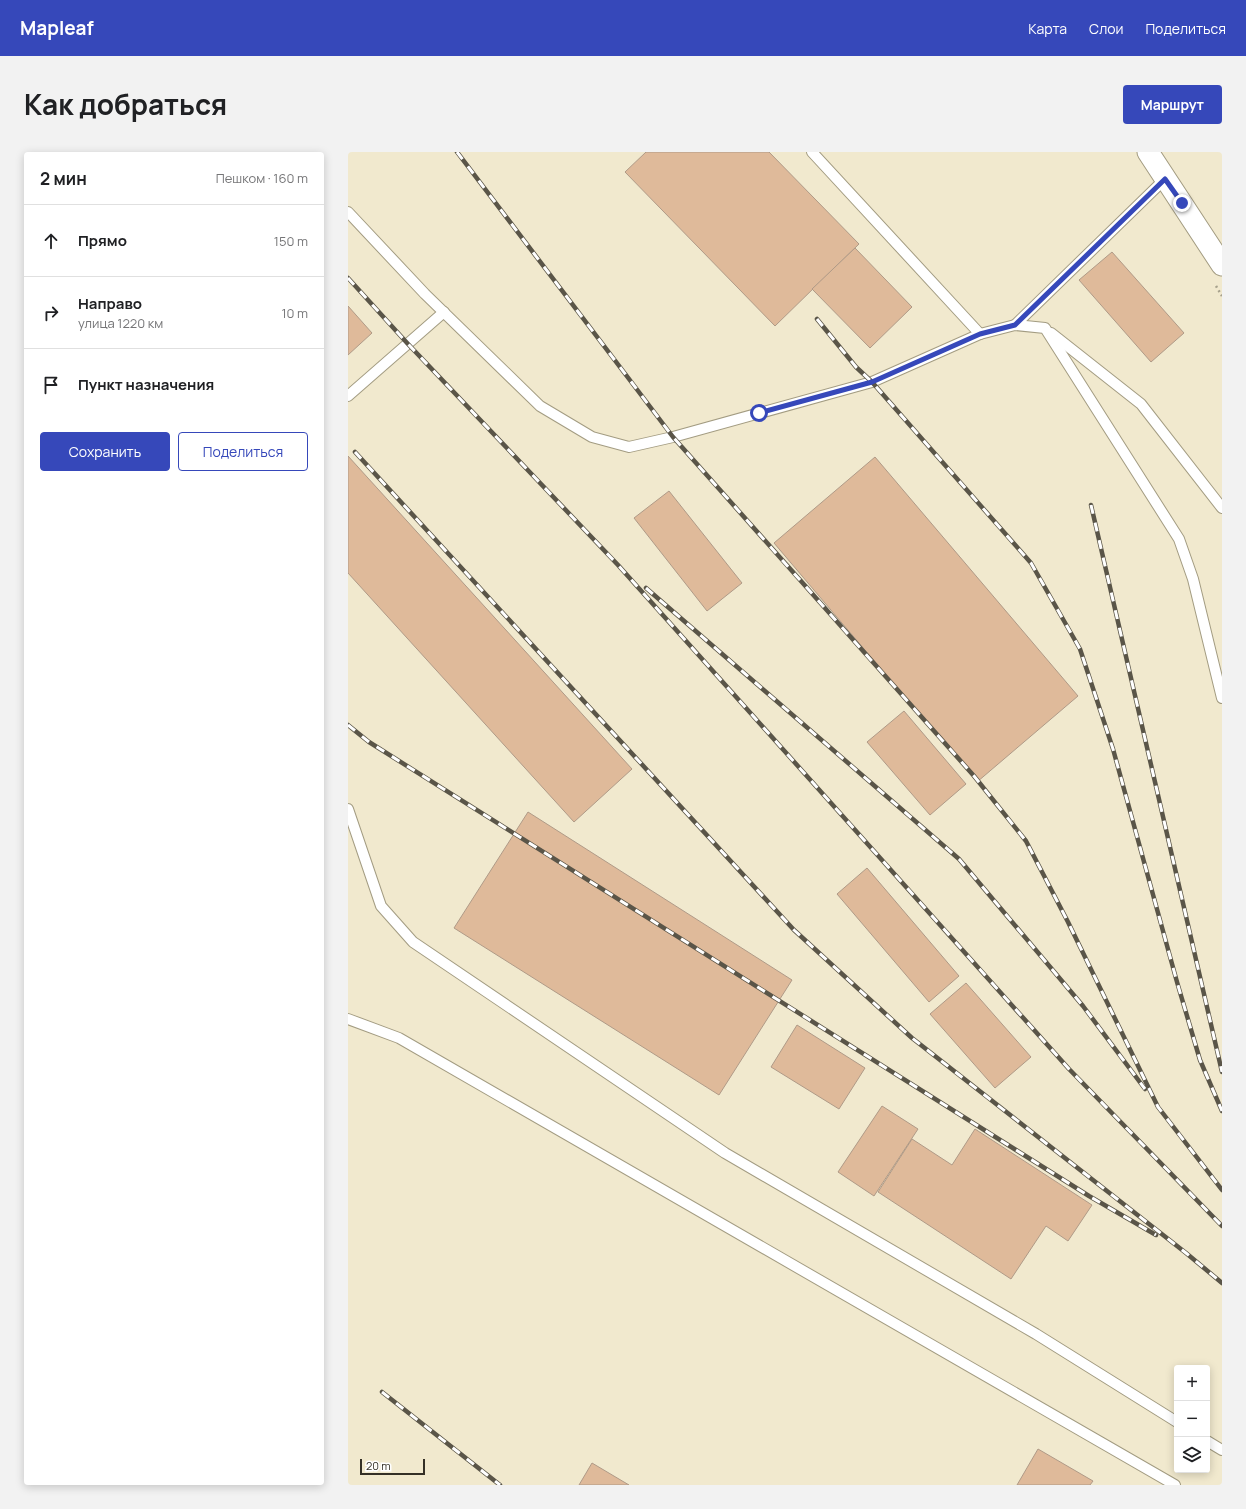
<!DOCTYPE html>
<html lang="ru">
<head>
<meta charset="utf-8">
<style>
	:root { --surface:#fff; --page:#f2f2f2; --text:#202124; --muted:#757577; --line:#e0e0e0; --accent:#3648ba }
	body { margin:0; font-family:Manrope,sans-serif; background:var(--page); color:var(--text) }
	.controls { position:absolute; right:12px; bottom:12px; display:grid; overflow:hidden; border-radius:4px; box-shadow:0 2px 10px #0003 }
	.controls button { width:36px; height:36px; display:grid; place-items:center; padding:0; border:0; border-bottom:1px solid var(--line); background:var(--surface); color:var(--text); font:20px sans-serif }
	.scale { position:absolute; left:12px; bottom:10px; width:65px; box-sizing:border-box; padding-left:4px; border:2px solid #343026; border-top:0; font-size:11px; line-height:14px; white-space:nowrap; color:#343026; -webkit-text-stroke:3px #fff; paint-order:stroke }
	.stop { position:absolute; width:12px; height:12px; margin:-9px; border:3px solid #3648ba; border-radius:50%; background:#fff }
	.stop.end { background:#3648ba; border-color:#fff; box-shadow:0 1px 4px #0008 }
	.list { margin:0; padding:0; list-style:none }
	h2 { display:flex; justify-content:space-between; align-items:center; height:52px; margin:0; padding:0 16px; font-size:17px }
	h2 small { font-size:13px; font-weight:400; color:var(--muted) }
	.list li { display:grid; grid-template-columns:26px 1fr auto; gap:12px; align-items:center; box-sizing:border-box; height:72px; padding:0 16px; border-top:1px solid var(--line) }
	.list b { display:block; font-size:15px; white-space:nowrap }
	.list p { margin:0; font-size:13px; white-space:nowrap; color:var(--muted) }
	.list em { font-size:13px; font-style:normal; color:var(--muted) }
	.actions { display:flex; gap:8px; padding:12px 16px }
	.actions a { flex:1; padding:9px 0; border:1px solid var(--accent); border-radius:4px; text-align:center; font-size:14px; color:var(--accent) }
	.actions .main { background:var(--accent); color:#fff }
	.icon { flex:none; width:22px; height:22px; fill:none; stroke:currentColor; stroke-width:2; stroke-linecap:round; stroke-linejoin:round }
	.map { position:relative; flex:none; width:874px; height:1333px; overflow:hidden; border-radius:4px }
	header { display:flex; align-items:center; gap:24px; box-sizing:border-box; height:56px; padding:0 20px; background:var(--accent); color:#fff }
	header strong { font-size:19px }
	nav { display:flex; gap:22px; margin-inline-start:auto; font-size:14px }
	.intro { display:flex; align-items:center; justify-content:space-between; box-sizing:border-box; height:96px; padding:0 24px }
	h1 { margin:0; font-size:28px }
	.button { padding:10px 18px; border-radius:4px; background:var(--accent); color:#fff; font-size:14px; font-weight:700 }
	main { display:flex; gap:24px; padding:0 24px }
	aside { flex:1; background:var(--surface); border-radius:4px; box-shadow:0 2px 10px #0003 }
	.map>svg:first-child { display:block }
	.building { fill:#dfba9a; stroke:#af9a87 }
	.lines { fill:none; stroke-linecap:round; stroke-linejoin:round }
	.lane-casing { stroke:#a39c82; stroke-width:12 }
	.street-casing { stroke:#a39c82; stroke-width:23 }
	.path { stroke:#a7a18c; stroke-width:2.5; stroke-dasharray:2 3; stroke-linecap:butt }
	.lane { stroke:#fff; stroke-width:10 }
	.street { stroke:#fff; stroke-width:21 }
	.rail-casing { stroke:#5a5548; stroke-width:4.5 }
	.rail { stroke:#fff; stroke-width:3; stroke-dasharray:9; stroke-linecap:butt }
	.route { stroke:#3648ba; stroke-width:5 }
</style>
</head>
<body>
<header>
<strong>Mapleaf</strong>
<nav><a>Карта</a><a>Слои</a><a>Поделиться</a></nav>
</header>
<div class="intro"><h1>Как добраться</h1><a class="button">Маршрут</a></div>
<main>
<aside>
<h2>2 мин<small>Пешком · 160 m</small></h2>
<ul class="list">
<li><svg class="icon" aria-label="ahead" viewBox="0 0 24 24"><path d="M12 20V5M6 11l6-6 6 6"/></svg><div><b>Прямо</b></div><em>150 m</em></li>
<li><svg class="icon" aria-label="right" viewBox="0 0 24 24"><path d="M7 20v-9h11M14 6l5 5-5 5"/></svg><div><b>Направо</b><p>улица 1220 км</p></div><em>10 m</em></li>
<li><svg class="icon" aria-label="arrive" viewBox="0 0 24 24"><path d="M6 21V4h12l-3 4 3 4H6"/></svg><div><b>Пункт назначения</b></div></li>
</ul>
<div class="actions"><a class="main">Сохранить</a><a>Поделиться</a></div>
</aside>
<div class="map">
<svg width="874" height="1333" viewBox="0 0 874 1333">
	<rect width="100%" height="100%" fill="#f1e9ce"/>
	<g class="building">
		<path d="M298 0H421L511 92 427 174 277 20Z"/>
		<path d="M507 96 564 155 522 196 464 137Z"/>
		<path d="M764 100 836 181 803 210 731 128Z"/>
		<path d="M0 154 24 181 0 203Z"/>
		<path d="M0 304 284 617 226 670 0 421Z"/>
		<path d="M527 305 730 544 629 630 426 391Z"/>
		<path d="M321 339 394 431 359 459 286 366Z"/>
		<path d="M556 559 618 632 582 663 519 590Z"/>
		<path d="M180 660 444 828 371 943 106 776Z"/>
		<path d="M519 716 611 824 581 850 489 742Z"/>
		<path d="M618 831 683 905 647 936 582 862Z"/>
		<path d="M449 873 517 916 491 957 423 915Z"/>
		<path d="M534 954 570 977 526 1044 490 1020Z"/>
		<path d="M627 977 744 1053 720 1089 698 1074 663 1127 530 1040 564 987 604 1013Z"/>
		<path d="M690 1297 745 1329 742 1333H669Z"/>
		<path d="M244 1311 281 1333H231Z"/>
	</g>
	<g class="lines">
		<defs>
			<g id="lane">
				<path d="M464 0 632 182"/>
				<path d="M0 60 77 142 192 254 244 285 281 295 325 285 524 230 632 182 667 173 697 176 831 387 845 427 874 546"/>
				<path d="M667 173 817 27"/>
				<path d="M703 181 793 252 874 356"/>
				<path d="M0 244 96 160"/>
				<path d="M0 657 33 754 65 790 377 1001 688 1182 829 1270"/>
				<path d="M0 867 51 886 827 1333"/>
				<path d="M859 1289 874 1298"/>
			</g>
			<path id="street" d="M800 0 874 113"/>
		</defs>
		<use href="#lane" class="lane-casing"/>
		<use href="#street" class="street-casing"/>
		<path class="path" d="M868 134 874 144"/>
		<use href="#lane" class="lane"/>
		<use href="#street" class="street"/>
		<defs>
			<g id="rail">
				<path d="M109 0 325 285 626 624 678 689 720 770 810 955 874 1038"/>
				<path d="M0 126 60 192 270 413 721 917 874 1074"/>
				<path d="M469 167 508 215 524 230 683 411 732 497 765 597 829 830 852 908 874 959"/>
				<path d="M7 300 446 778 564 886 838 1101 874 1131"/>
				<path d="M743 353 874 920"/>
				<path d="M298 436 611 707 735 854 797 937"/>
				<path d="M0 573 21 590 741 1044 808 1083"/>
				<path d="M34 1240 152 1333"/>
			</g>
		</defs>
		<use href="#rail" class="rail-casing"/>
		<use href="#rail" class="rail"/>
	</g>
	<g class="lines">
		<path class="route" d="M411 261 524 230 632 182 667 173 817 27 834 51"/>
	</g>
</svg>
<div class="controls">
<button>+</button>
<button>−</button>
<button><svg class="icon" aria-label="layers" viewBox="0 0 24 24"><path d="M12 4l9 5-9 5-9-5zM3 14l9 5 9-5"/></svg></button>
</div>
<div class="scale">20 m</div>
<div class="stop" style="left:411px;top:261px"></div>
<div class="stop end" style="left:834px;top:51px"></div>
</div>
</main>
</body>
</html>
